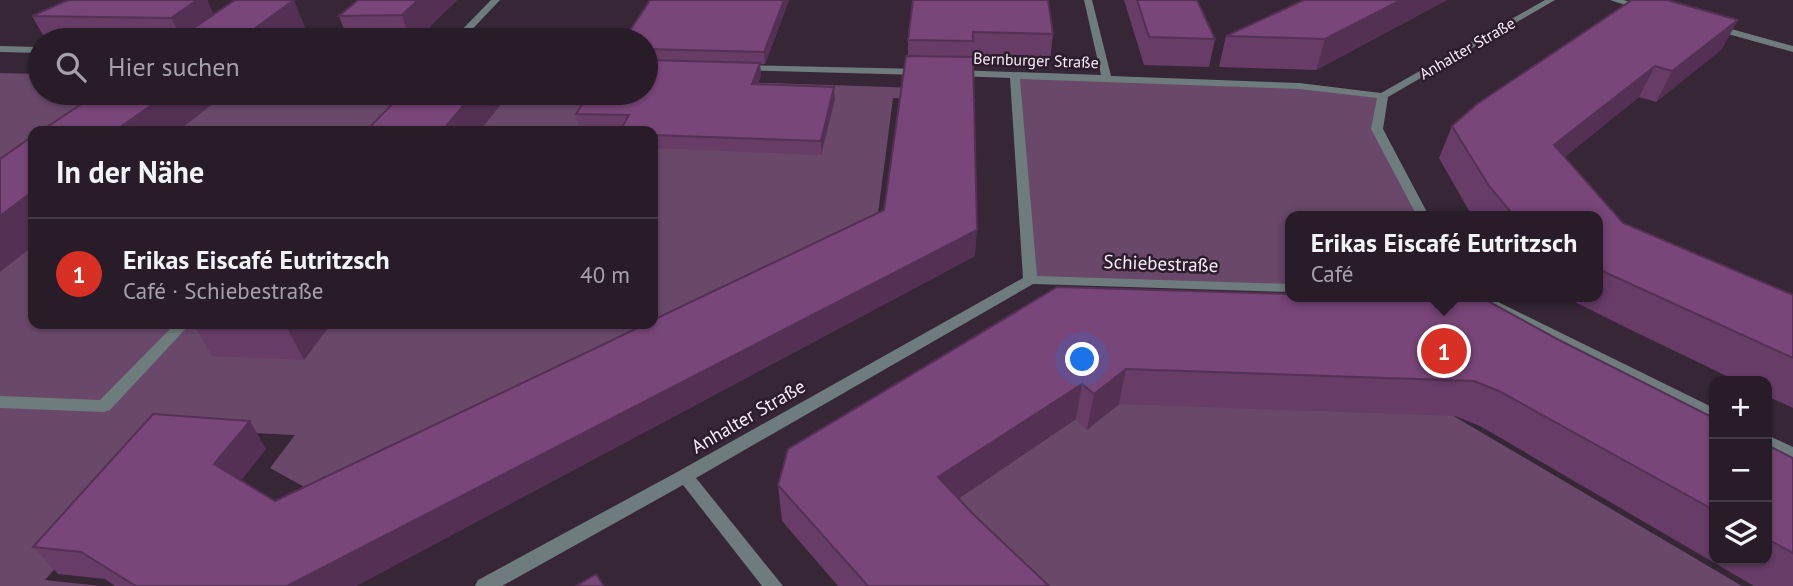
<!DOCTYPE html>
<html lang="de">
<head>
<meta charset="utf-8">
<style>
	:root { --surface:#281c28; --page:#342934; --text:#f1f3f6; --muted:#a5a1a8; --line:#443a45; --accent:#d93025 }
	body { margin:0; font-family:"PT Sans",sans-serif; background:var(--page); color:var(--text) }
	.controls { position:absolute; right:21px; bottom:21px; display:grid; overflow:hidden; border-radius:14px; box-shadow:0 2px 5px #0004 }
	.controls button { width:63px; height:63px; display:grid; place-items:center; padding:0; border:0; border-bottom:2px solid var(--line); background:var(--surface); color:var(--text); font:35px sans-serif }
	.you { position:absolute; left:1083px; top:360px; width:24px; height:24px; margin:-18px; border:5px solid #fff; border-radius:50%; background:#1a73e8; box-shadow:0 0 0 10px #1a73e833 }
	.badge { display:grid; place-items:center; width:46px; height:46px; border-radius:50%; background:var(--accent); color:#fff; font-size:23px; font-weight:700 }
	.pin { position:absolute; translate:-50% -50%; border:4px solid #fff; box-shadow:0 2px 7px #0006 }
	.popup { position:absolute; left:1285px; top:211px; width:318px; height:91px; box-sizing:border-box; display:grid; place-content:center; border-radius:14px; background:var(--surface); filter:drop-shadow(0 2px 5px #0005); font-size:23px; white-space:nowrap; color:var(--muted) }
	.popup b { font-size:26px; color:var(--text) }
	.popup::after { content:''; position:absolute; left:50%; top:100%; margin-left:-14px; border:14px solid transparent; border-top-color:var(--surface) }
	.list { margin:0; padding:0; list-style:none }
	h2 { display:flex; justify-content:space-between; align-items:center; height:91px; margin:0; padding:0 28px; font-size:30px }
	h2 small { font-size:23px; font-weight:400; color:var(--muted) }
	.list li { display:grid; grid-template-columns:46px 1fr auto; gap:21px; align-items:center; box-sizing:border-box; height:112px; padding:0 28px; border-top:2px solid var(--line) }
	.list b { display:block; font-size:26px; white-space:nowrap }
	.list p { margin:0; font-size:23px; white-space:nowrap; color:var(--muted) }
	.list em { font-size:23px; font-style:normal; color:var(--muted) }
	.icon { flex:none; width:38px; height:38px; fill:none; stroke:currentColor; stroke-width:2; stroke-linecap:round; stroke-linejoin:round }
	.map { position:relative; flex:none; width:1793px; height:586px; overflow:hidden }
	.search { position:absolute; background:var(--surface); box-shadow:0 2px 5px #0004; left:28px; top:28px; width:630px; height:77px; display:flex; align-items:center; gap:18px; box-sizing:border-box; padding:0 24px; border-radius:38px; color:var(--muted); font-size:26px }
	.panel { position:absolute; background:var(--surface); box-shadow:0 2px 5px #0004; left:28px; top:126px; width:630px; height:203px; border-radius:14px }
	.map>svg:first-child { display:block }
	.green { fill:#694869; fill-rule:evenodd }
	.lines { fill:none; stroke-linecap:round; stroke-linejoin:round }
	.lane { fill:#6e7c7d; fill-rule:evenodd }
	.street { fill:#6e7c7d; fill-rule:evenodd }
	.wall { fill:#673c67 }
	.shaded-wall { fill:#543154 }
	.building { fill:#784678; stroke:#543154; stroke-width:2 }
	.labels { text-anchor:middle; stroke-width:5; stroke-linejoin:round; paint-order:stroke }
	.far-street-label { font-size:16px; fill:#f8edf8; stroke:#2c1c2c }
	.street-label { font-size:19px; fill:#f8edf8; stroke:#2c1c2c }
</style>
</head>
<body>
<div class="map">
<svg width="1793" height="586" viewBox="0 0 1793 586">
	<rect width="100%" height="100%" fill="#362636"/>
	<g class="green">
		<path d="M0 73 40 74V93H646V79L949 89 967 93 976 101 893 98 876 229 328 500 270 468 295 435 175 429 45 580 101 586H0ZM33 131H653V324H33Z"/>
		<path d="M1015 74 1299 86 1383 96 1377 129 1423 216H1290V288L1030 280Z"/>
		<path d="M1122 402 1452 415 1742 586H1013L937 513 1076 419 1087 429Z"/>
	</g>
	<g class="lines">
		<path class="lane" d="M175 324H190L110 410 104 412 0 408V396L100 400Z"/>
		<g class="street">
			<path d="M491 0H500L462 40H452Z"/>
			<path d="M1084 0H1092L1111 76 1299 83 1381 93 1545 0H1555L1388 97 1383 129 1429 216H1417L1371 129 1377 98 1299 89 1020 79 1037 276 1290 284V292L1033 284 696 478 783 586H762L683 485 502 586H475L478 580 679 471 1023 278 1010 78 955 76 950 73 955 70 1101 75Z"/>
			<path d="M1610 0H1624L1647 8 1643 11Z"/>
			<path d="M1713 24 1793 46V52L1710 29 1708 27Z"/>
			<path d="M0 46 40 47V53L0 52Z"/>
			<path d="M742 65 921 69 926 72 921 75 738 70 737 68Z"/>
			<path d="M1470 297H1488L1714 408V421L1472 300Z"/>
			<path d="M1767 435 1793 447V460L1767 448Z"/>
		</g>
	</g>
	<g class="wall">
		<path d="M68 0H207L213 14 186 33 306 30 180 37 43 35 32 16Z"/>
		<path d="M457 0 416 40H348L339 16Z"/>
		<path d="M650 0H789L765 64H760L761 75 758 84 835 99 821 155 653 148V131L621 128 579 127 576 114 646 93V40Z"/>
		<path d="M913 0 1053 34 1050 62 973 59 975 256 356 586H115L105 579 58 574 33 547 266 449 241 480 275 501 884 210 908 56V40Z"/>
		<path d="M1124 0H1197L1215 39 1209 67 1144 65Z"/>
		<path d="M1304 0H1447L1316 70 1219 67 1226 36Z"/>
		<path d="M1632 0 1722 49 1656 102 1639 97 1564 157 1623 223 1793 295V408L1767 396V381H1737L1629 329 1565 297H1598V216H1472L1439 158 1452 126Z"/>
		<path d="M1057 287 1557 339 1714 418V560H1767V445L1793 458V586H1754L1480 426 1455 416 1119 404 1087 430 1076 419 958 498 973 514 1049 586H838L782 521 778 485Z"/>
		<path d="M193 324H331L304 360 212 356Z"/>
	</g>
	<g class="shaded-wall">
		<path d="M197 0H207L213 14 181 37 171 18Z"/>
		<path d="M294 0 306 30 293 40H239Z"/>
		<path d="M418 0H457L416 40H410L402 15Z"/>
		<path d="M784 0H789L765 64 764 52Z"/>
		<path d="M1401 0H1447L1316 70 1325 39Z"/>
		<path d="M1738 20 1722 49 1656 102 1672 71Z"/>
		<path d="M760 63 761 75 753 97 752 84Z"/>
		<path d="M1655 66 1639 97 1539 178 1554 145Z"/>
		<path d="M834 87 835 99 821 155V141Z"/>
		<path d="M168 93H227L178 131H115Z"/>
		<path d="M474 93H499L502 103 480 131H442Z"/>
		<path d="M33 191V246L0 272V216Z"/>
		<path d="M977 230 975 256 356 586H287Z"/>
		<path d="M285 324H331L304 360Z"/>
		<path d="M1126 369 1119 404 1087 430 1094 394Z"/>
		<path d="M1082 384 1076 419 937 513 938 477Z"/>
		<path d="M250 421 266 449 232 492 214 464Z"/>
	</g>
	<g class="building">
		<path d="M68 0H197L171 18 32 16Z"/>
		<path d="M235 0H294L239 40H176Z"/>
		<path d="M358 0H418L402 15 339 16Z"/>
		<path d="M650 0H784L764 52 646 49V40H624Z"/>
		<path d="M913 0H1048L1053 34 973 32V41L908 40Z"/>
		<path d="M1137 0H1197L1215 39 1149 37Z"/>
		<path d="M1304 0H1401L1325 39 1226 36Z"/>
		<path d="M1632 0H1667L1738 20 1672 71 1655 66 1554 145 1623 223 1793 295V358L1598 269V216H1514L1489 186 1452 126 1477 104Z"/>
		<path d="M906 56 973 57 977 230 287 586H136L81 552 33 547 153 414 250 421 214 464 275 501 646 324H653V320L884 210Z"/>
		<path d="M646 60 760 63 752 84 834 87 821 141 653 135V131H620L629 115 576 114 590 93H646Z"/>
		<path d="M98 93H168L115 131H41Z"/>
		<path d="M403 93H474L442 131H366Z"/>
		<path d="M33 136V191L0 216V159Z"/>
		<path d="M1057 287 1290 294V297H1393L1486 300 1557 339 1714 418V510L1499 391 1474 381 1126 369 1094 394 1082 384 938 477 973 514 1049 586H868L778 485 788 449Z"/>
		<path d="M1767 445 1793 458V553L1767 539Z"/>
		<path d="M596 574 604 586H576Z"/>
	</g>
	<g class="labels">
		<g class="far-street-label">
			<text transform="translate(1467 48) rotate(-30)" y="6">Anhalter Straße</text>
			<text transform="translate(1036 60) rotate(2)" y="6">Bernburger Straße</text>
		</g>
		<g class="street-label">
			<text transform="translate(1161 263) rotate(2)" y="7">Schiebestraße</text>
			<text transform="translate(748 416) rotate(-30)" y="7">Anhalter Straße</text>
		</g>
	</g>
</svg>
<div class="controls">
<button>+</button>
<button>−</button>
<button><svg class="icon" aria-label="layers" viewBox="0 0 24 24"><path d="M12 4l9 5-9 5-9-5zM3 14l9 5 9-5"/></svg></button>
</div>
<div class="you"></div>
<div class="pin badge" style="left:1444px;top:351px">1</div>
<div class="popup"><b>Erikas Eiscafé Eutritzsch</b>Café</div>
<div class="search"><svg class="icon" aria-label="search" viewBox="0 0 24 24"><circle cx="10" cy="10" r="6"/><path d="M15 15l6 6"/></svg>Hier suchen</div>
<section class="panel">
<h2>In der Nähe<small></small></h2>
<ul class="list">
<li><span class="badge">1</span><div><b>Erikas Eiscafé Eutritzsch</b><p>Café · Schiebestraße</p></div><em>40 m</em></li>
</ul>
</section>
</div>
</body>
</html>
